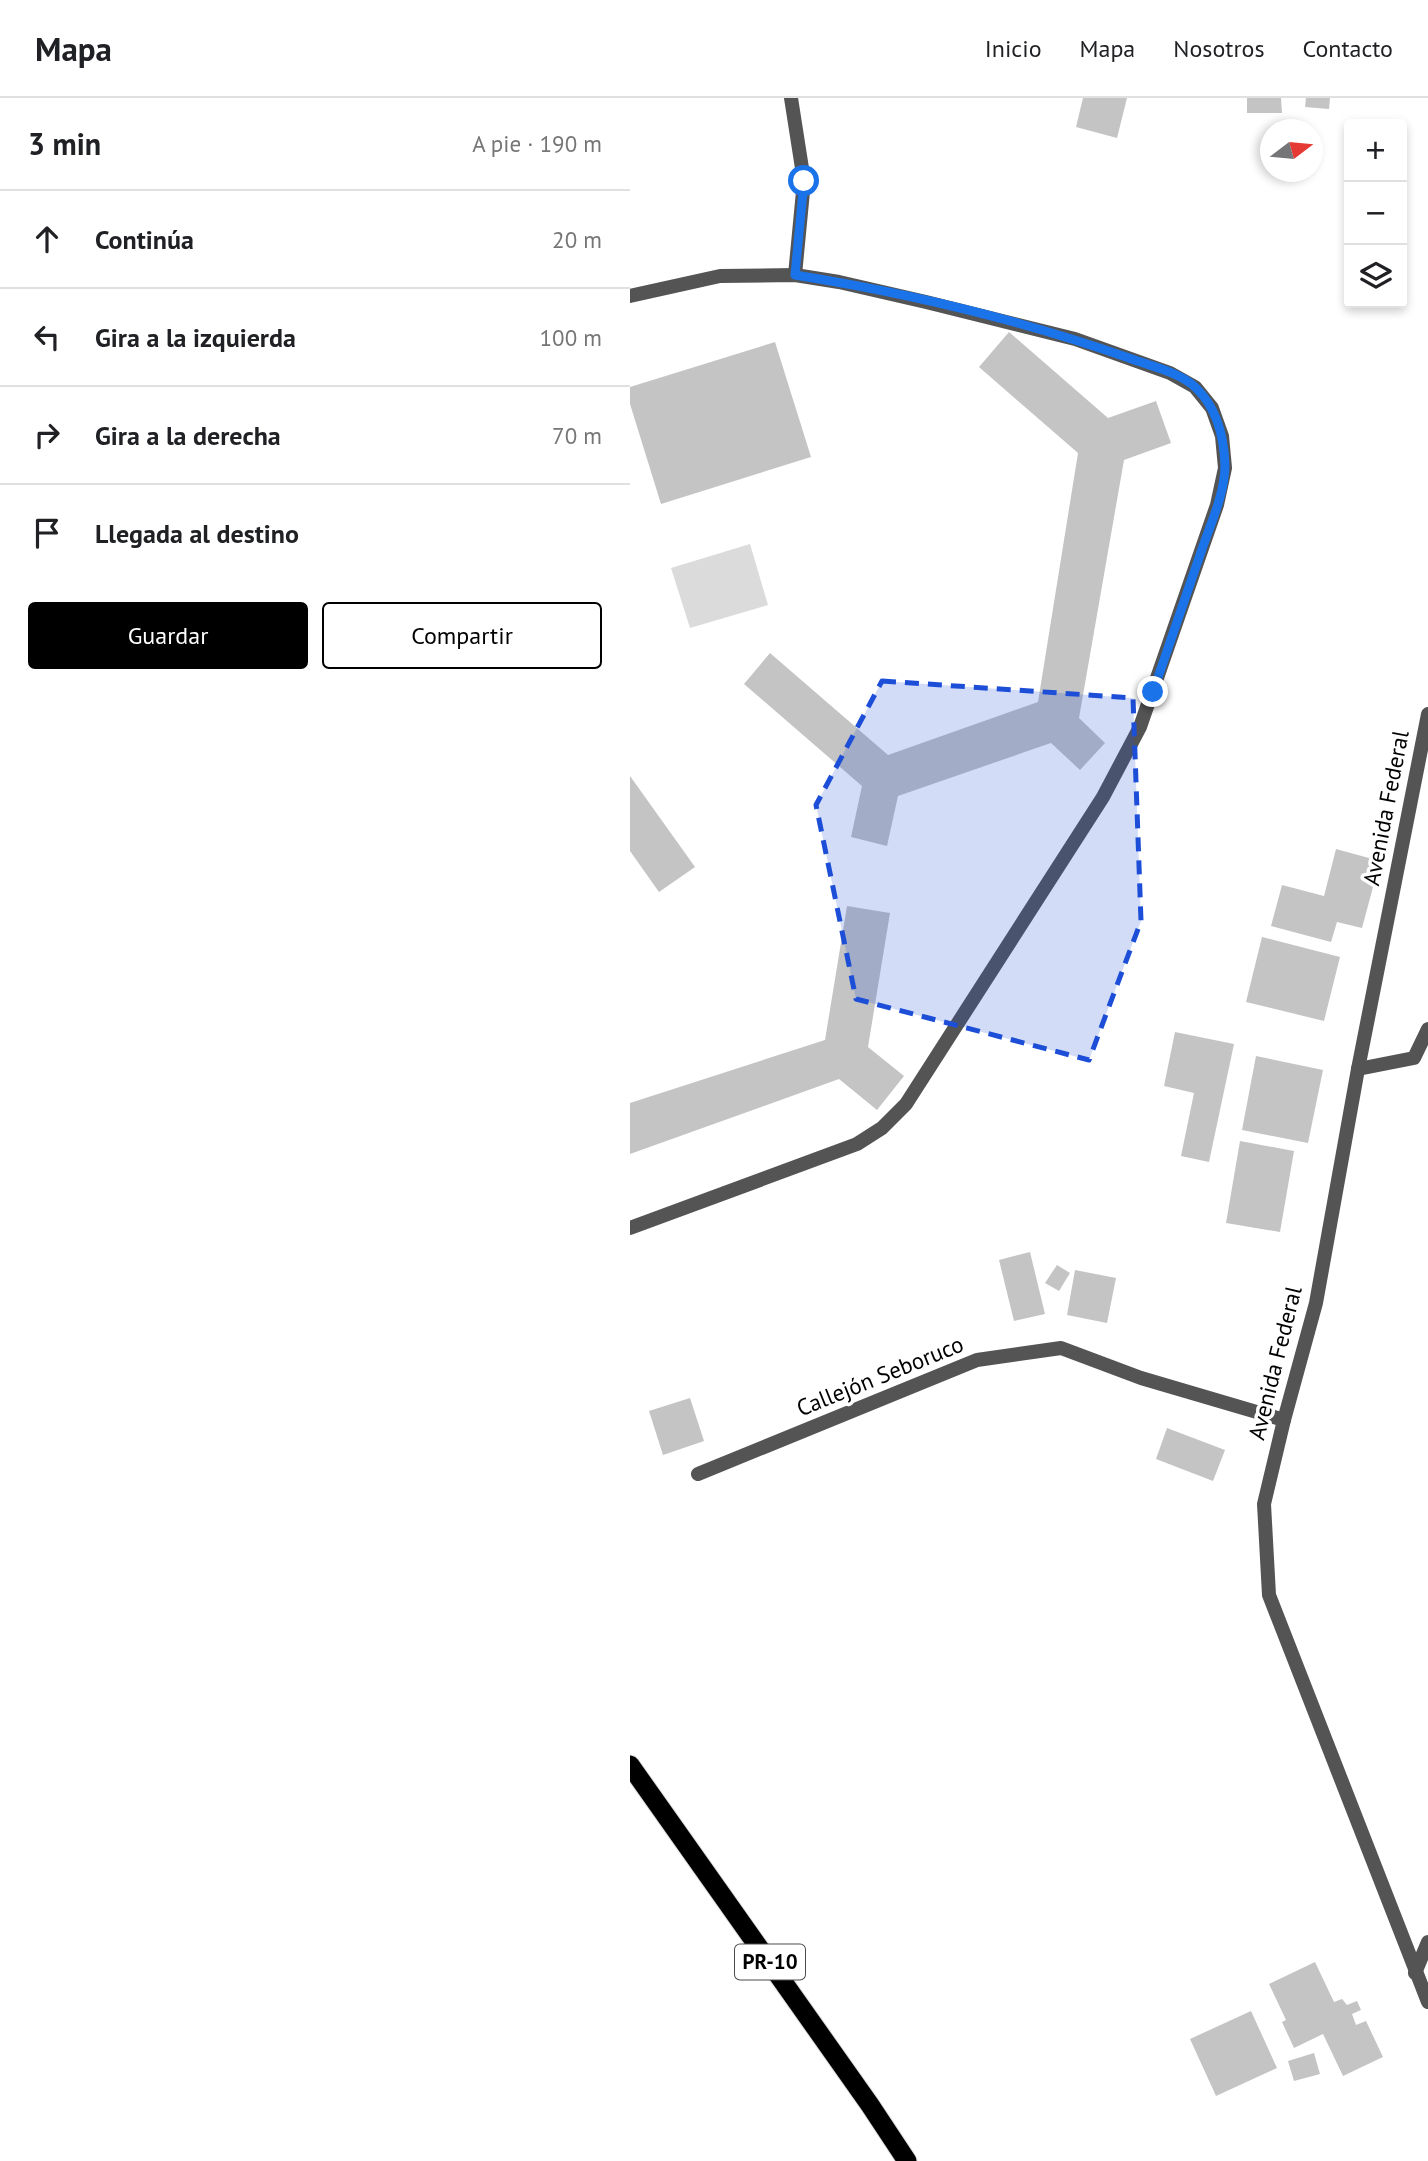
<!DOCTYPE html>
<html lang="es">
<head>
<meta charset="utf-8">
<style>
	:root { --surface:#fff; --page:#f6f6f6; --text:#202124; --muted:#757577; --line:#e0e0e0; --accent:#000 }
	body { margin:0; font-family:"PT Sans",sans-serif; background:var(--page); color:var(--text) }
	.controls { position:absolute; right:21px; top:21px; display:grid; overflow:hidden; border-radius:7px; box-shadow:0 4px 10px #0003 }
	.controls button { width:63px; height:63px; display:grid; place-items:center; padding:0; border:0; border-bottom:2px solid var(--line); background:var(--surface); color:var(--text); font:35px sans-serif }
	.compass { position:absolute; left:630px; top:21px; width:63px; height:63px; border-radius:50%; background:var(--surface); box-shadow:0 4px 10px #0003; rotate:74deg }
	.stop { position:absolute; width:21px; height:21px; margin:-16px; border:5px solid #1a73e8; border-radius:50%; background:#fff }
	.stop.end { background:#1a73e8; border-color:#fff; box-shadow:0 2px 7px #0008 }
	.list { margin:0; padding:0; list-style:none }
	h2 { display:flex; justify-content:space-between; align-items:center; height:91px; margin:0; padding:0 28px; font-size:30px }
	h2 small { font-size:23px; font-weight:400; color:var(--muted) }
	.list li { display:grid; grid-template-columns:46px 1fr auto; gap:21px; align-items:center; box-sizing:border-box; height:98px; padding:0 28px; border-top:2px solid var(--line) }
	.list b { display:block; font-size:26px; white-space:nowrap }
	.list em { font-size:23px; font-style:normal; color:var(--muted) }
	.actions { display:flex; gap:14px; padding:21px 28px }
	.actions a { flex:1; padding:16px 0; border:2px solid var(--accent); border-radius:7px; text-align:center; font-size:24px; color:var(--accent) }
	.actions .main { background:var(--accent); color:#fff }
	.icon { flex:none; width:38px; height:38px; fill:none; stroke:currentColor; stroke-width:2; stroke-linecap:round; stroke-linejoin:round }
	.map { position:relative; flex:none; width:798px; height:2063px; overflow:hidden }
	header { display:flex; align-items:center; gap:42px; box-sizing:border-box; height:98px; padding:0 35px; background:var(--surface); border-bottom:2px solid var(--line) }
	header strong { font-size:33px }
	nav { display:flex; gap:38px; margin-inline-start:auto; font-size:24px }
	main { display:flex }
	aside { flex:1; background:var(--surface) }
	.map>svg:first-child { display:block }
	.green { fill:#dbdbdb }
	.building { fill:#c4c4c4 }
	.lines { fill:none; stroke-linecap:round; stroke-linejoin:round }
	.trunk-casing { stroke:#dbdbdb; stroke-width:21 }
	.service { stroke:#545454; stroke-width:14 }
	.minor { stroke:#545454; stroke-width:14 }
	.tertiary { stroke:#545454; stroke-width:14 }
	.trunk { stroke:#000; stroke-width:19 }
	.route { stroke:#1a73e8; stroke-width:9 }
	.marked { fill:#1d4ed8; fill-opacity:0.2; stroke:#1d4ed8; stroke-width:5; stroke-dasharray:14 9; stroke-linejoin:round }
	.labels { text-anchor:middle; stroke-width:7; stroke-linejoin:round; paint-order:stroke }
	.shield { fill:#fff; stroke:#4c4c4c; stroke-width:2 }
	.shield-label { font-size:21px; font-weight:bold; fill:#000 }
	.street-label { font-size:23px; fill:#000; stroke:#fff }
</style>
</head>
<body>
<header>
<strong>Mapa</strong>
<nav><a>Inicio</a><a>Mapa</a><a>Nosotros</a><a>Contacto</a></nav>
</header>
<main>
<aside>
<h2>3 min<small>A pie · 190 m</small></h2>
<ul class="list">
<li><svg class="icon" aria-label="ahead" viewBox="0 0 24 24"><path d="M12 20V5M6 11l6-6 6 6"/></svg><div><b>Continúa</b></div><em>20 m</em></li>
<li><svg class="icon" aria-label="left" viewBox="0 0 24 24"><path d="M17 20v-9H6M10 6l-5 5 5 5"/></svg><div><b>Gira a la izquierda</b></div><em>100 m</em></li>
<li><svg class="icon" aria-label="right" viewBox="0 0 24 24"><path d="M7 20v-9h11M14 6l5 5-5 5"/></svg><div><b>Gira a la derecha</b></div><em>70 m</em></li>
<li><svg class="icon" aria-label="arrive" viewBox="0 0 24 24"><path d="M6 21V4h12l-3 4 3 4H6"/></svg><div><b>Llegada al destino</b></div></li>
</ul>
<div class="actions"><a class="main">Guardar</a><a>Compartir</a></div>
</aside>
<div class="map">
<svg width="798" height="2063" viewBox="0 0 798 2063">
	<rect width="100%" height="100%" fill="#fff"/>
	<path class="green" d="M120 446 138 507 60 530 41 470Z"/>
	<g class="building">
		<path d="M453 0H497L487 40 446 29Z"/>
		<path d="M617 0H651L652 15H617Z"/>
		<path d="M676 0H700L699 11 675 9Z"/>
		<path d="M379 234 478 320 526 303 541 345 494 362 449 620 475 645 450 672 421 645 268 698 257 748 221 739 232 688 114 586 140 555 258 657 408 604 448 355 349 269Z"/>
		<path d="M145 244 181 359 31 406 0 306V289Z"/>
		<path d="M0 678 65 769 29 794 0 753Z"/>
		<path d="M706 751 750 763 732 830 707 824 701 844 641 828 652 787 694 798Z"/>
		<path d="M217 808 260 815 238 949 274 978 247 1012 209 981 0 1056V1005L195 942Z"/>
		<path d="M632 839 710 859 694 923 616 904Z"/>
		<path d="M545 934 604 946 579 1064 551 1058 564 995 534 988Z"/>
		<path d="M626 958 693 972 678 1045 612 1032Z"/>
		<path d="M610 1043 664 1053 650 1134 596 1125Z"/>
		<path d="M400 1154 415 1216 384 1223 369 1162Z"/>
		<path d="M427 1167 440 1175 429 1193 415 1185Z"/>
		<path d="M445 1172 486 1180 477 1225 437 1217Z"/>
		<path d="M60 1300 74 1343 33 1357 19 1313Z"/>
		<path d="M537 1330 595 1352 583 1383 526 1361Z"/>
		<path d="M685 1864 704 1904 712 1901 717 1907 727 1903 731 1912 722 1916 726 1927 736 1923 753 1959 713 1978 693 1936 664 1950 652 1924 656 1922 639 1886Z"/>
		<path d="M621 1913 647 1970 586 1998 560 1941Z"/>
		<path d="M684 1955 690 1976 664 1983 658 1963Z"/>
	</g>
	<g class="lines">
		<defs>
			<path id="trunk" d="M0 1667 240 2007 277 2063"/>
		</defs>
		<use href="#trunk" class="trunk-casing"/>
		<g class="service">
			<path d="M728 971 784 960 798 931"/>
			<path d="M785 1875 798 1844"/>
		</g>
		<g class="minor">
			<path d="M161 0 174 83 165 177"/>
			<path d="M0 198 90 178 165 177 209 184 296 204 445 241 540 275 565 289 582 310 592 338 595 370 587 407 510 629 473 699 276 1006 252 1030 227 1046 0 1130"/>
			<path d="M68 1376 347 1262 431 1250 511 1280 654 1322"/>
		</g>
		<path class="tertiary" d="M798 616 728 971 686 1205 654 1322 634 1406 639 1497 798 1904"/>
		<use href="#trunk" class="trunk"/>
	</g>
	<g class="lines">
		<path class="route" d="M174 83 165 177C278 195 391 222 499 260 520 268 550 274 566 290 587 310 594 340 595 367 595 396 580 427 571 454 555 501 539 547 523 594"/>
	</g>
	<path class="marked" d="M252 583 503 600 511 823 459 962 226 901 186 707Z"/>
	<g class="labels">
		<rect class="shield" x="105" y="1846.5" width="70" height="35" rx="5"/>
		<g class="shield-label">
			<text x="140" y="1871">PR-10</text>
		</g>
		<g class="street-label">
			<text transform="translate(756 710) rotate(-79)" y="8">Avenida Federal</text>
			<text transform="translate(645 1265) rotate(-76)" y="8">Avenida Federal</text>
			<text transform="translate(250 1278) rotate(-22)" y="8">Callejón Seboruco</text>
		</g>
	</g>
</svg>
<div class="controls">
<button>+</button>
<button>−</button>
<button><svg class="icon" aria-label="layers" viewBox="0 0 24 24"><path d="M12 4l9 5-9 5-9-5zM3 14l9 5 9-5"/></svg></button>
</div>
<svg class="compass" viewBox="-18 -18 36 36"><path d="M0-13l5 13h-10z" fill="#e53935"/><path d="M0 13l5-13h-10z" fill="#757577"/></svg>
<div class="stop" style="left:174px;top:83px"></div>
<div class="stop end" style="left:523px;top:594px"></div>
</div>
</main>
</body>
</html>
